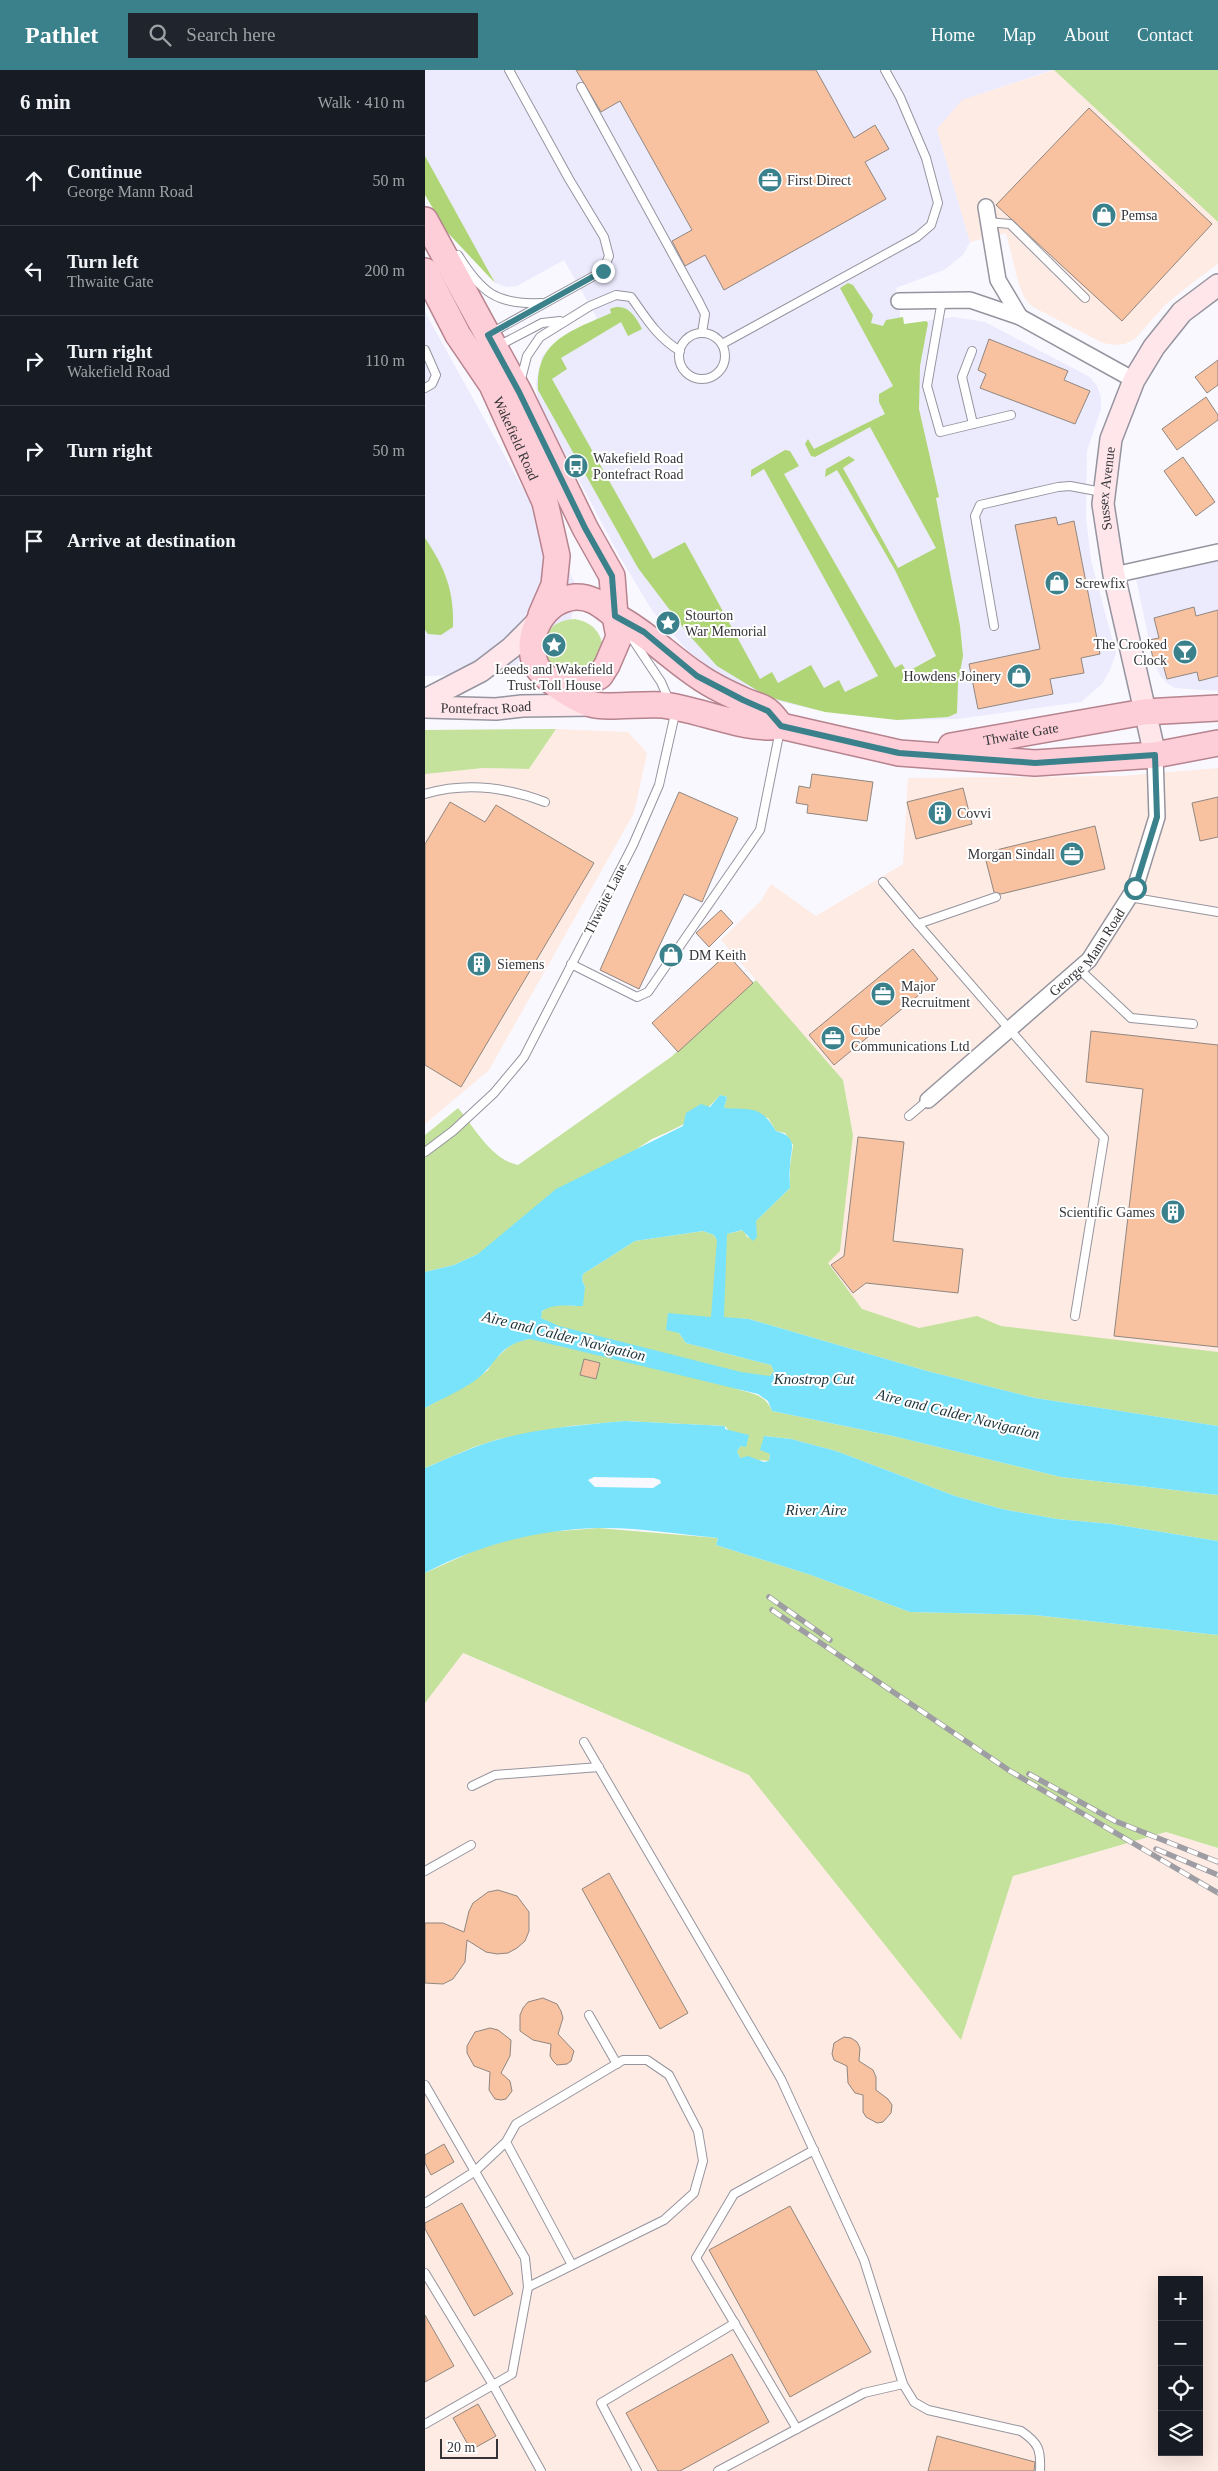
<!DOCTYPE html>
<html lang="en">
<head>
<meta charset="utf-8">
<style>
	:root { --surface:#171b24; --page:#20242c; --text:#f1f3f6; --muted:#9ea1a6; --line:#363941; --accent:#3b818c }
	body { margin:0; font-family:Georgia,serif; background:var(--page); color:var(--text) }
	.controls { position:absolute; right:15px; bottom:15px; display:grid; overflow:hidden; border-radius:0px; box-shadow:0 5px 20px #0002 }
	.controls button { width:45px; height:45px; display:grid; place-items:center; padding:0; border:0; border-bottom:1px solid var(--line); background:var(--surface); color:var(--text); font:25px sans-serif }
	.scale { position:absolute; left:15px; bottom:12px; width:58px; box-sizing:border-box; padding-left:5px; border:2px solid #343438; border-top:0; font-size:14px; line-height:18px; white-space:nowrap; color:#343438; -webkit-text-stroke:4px #fff; paint-order:stroke }
	.stop { position:absolute; width:15px; height:15px; margin:-11px; border:4px solid #3b818c; border-radius:50%; background:#fff }
	.stop.end { background:#3b818c; border-color:#fff; box-shadow:0 1px 5px #0008 }
	.list { margin:0; padding:0; list-style:none }
	h2 { display:flex; justify-content:space-between; align-items:center; height:65px; margin:0; padding:0 20px; font-size:21px }
	h2 small { font-size:16px; font-weight:400; color:var(--muted) }
	.list li { display:grid; grid-template-columns:32px 1fr auto; gap:15px; align-items:center; box-sizing:border-box; height:90px; padding:0 20px; border-top:1px solid var(--line) }
	.list b { display:block; font-size:19px; white-space:nowrap }
	.list p { margin:0; font-size:16px; white-space:nowrap; color:var(--muted) }
	.list em { font-size:16px; font-style:normal; color:var(--muted) }
	.icon { flex:none; width:28px; height:28px; fill:none; stroke:currentColor; stroke-width:2; stroke-linecap:round; stroke-linejoin:round }
	.map { position:relative; flex:none; width:793px; height:2401px; overflow:hidden }
	header { display:flex; align-items:center; gap:30px; box-sizing:border-box; height:70px; padding:0 25px; background:var(--accent); color:#fff }
	header strong { font-size:24px }
	nav { display:flex; gap:28px; margin-inline-start:auto; font-size:18px }
	.search { width:350px; height:45px; background:var(--page); display:flex; align-items:center; gap:12px; box-sizing:border-box; padding:0 18px; border-radius:0px; color:var(--muted); font-size:19px }
	main { display:flex }
	aside { flex:1; background:var(--surface) }
	.map>svg:first-child { display:block }
	.built { fill:#eceafd }
	.industrial { fill:#feebe3; fill-rule:evenodd }
	.green { fill:#c5e29d }
	.forest { fill:#afd576 }
	.water { fill:#78e3fa; fill-rule:evenodd }
	.building { fill:#f8c19f; stroke:#908781 }
	.lines { fill:none; stroke-linecap:round; stroke-linejoin:round }
	.lane-casing { stroke:#95949f; stroke-width:10 }
	.street-casing { stroke:#95949f; stroke-width:18 }
	.secondary-casing { stroke:#95949f; stroke-width:24 }
	.primary-casing { stroke:#b6838e; stroke-width:28 }
	.lane { stroke:#fff; stroke-width:8 }
	.street { stroke:#fff; stroke-width:15 }
	.secondary { stroke:#fee6eb; stroke-width:21 }
	.primary { stroke:#fdced7; stroke-width:25 }
	.rail-casing { stroke:#9e9da3; stroke-width:5.5 }
	.rail { stroke:#fff; stroke-width:4; stroke-dasharray:11; stroke-linecap:butt }
	.route { stroke:#3b818c; stroke-width:6 }
	.labels { text-anchor:middle; stroke-width:4; stroke-linejoin:round; paint-order:stroke }
	.poi-label { font-size:14px; fill:#343438; stroke:#fff; text-anchor:start }
	.street-label { font-size:14px; fill:#343438; stroke:#fff }
	.water-label { font-size:15px; font-style:italic; fill:#1b3339; stroke:#fff }
</style>
</head>
<body>
<header>
<strong>Pathlet</strong>
<div class="search"><svg class="icon" aria-label="search" viewBox="0 0 24 24"><circle cx="10" cy="10" r="6"/><path d="M15 15l6 6"/></svg>Search here</div>
<nav><a>Home</a><a>Map</a><a>About</a><a>Contact</a></nav>
</header>
<main>
<aside>
<h2>6 min<small>Walk · 410 m</small></h2>
<ul class="list">
<li><svg class="icon" aria-label="ahead" viewBox="0 0 24 24"><path d="M12 20V5M6 11l6-6 6 6"/></svg><div><b>Continue</b><p>George Mann Road</p></div><em>50 m</em></li>
<li><svg class="icon" aria-label="left" viewBox="0 0 24 24"><path d="M17 20v-9H6M10 6l-5 5 5 5"/></svg><div><b>Turn left</b><p>Thwaite Gate</p></div><em>200 m</em></li>
<li><svg class="icon" aria-label="right" viewBox="0 0 24 24"><path d="M7 20v-9h11M14 6l5 5-5 5"/></svg><div><b>Turn right</b><p>Wakefield Road</p></div><em>110 m</em></li>
<li><svg class="icon" aria-label="right" viewBox="0 0 24 24"><path d="M7 20v-9h11M14 6l5 5-5 5"/></svg><div><b>Turn right</b></div><em>50 m</em></li>
<li><svg class="icon" aria-label="arrive" viewBox="0 0 24 24"><path d="M6 21V4h12l-3 4 3 4H6"/></svg><div><b>Arrive at destination</b></div></li>
</ul>
</aside>
<div class="map">
<svg width="793" height="2401" viewBox="0 0 793 2401">
	<rect width="100%" height="100%" fill="#f9f8ff"/>
	<g class="built">
		<path d="M0 0H627L538 30 512 59 545 172 538 185 519 200 471 218 477 257 505 250 529 247 560 252 665 307 672 316 676 327V339L662 381 661 448 666 490 691 583 685 600 677 614 656 632 532 649 475 650 387 639 333 626 292 604 262 580 228 542 196 489 113 333 111 312 117 286 129 275 172 248 139 190 92 216 82 217 70 213 0 86Z"/>
		<path d="M0 242 153 518 134 602 0 606Z"/>
		<path d="M793 482V621L750 618 743 614 735 605 729 593 709 500Z"/>
	</g>
	<g class="industrial">
		<path d="M629 0 793 152V194L767 213 740 235 710 269 700 274 690 275 678 273 608 237 600 229 594 215 581 163 545 172 512 59 537 30Z"/>
		<path d="M131 659 203 662 222 683 209 743 64 1000 0 1054V703L58 698 104 699Z"/>
		<path d="M793 698V1356L610 1328 502 1301 369 1261 428 1065 418 1010 296 870 336 831 346 814 391 846 478 794 483 708 696 706Z"/>
		<path d="M37 1583 324 1705 536 1969 588 1806 741 1762 793 1778V2401H0V1633ZM737 2210H774V2382H737Z"/>
	</g>
	<g class="green">
		<path d="M629 0H793V152Z"/>
		<path d="M150 549C172 553 182 570 176 592L142 609 120 590C119 566 122 551 150 549Z"/>
		<path d="M131 659 104 699 58 698 0 704V660Z"/>
		<path d="M331 910 418 1010 428 1065 415 1181 403 1193 437 1239 494 1258 552 1246 576 1256 793 1282V1356L610 1328 502 1301 324 1249 276 1247 254 1263 261 1273 346 1295 349 1301 345 1306 312 1319C328 1324 340 1324 347 1341L468 1366 636 1407 793 1425V1471L687 1454 632 1449 577 1439 530 1426 411 1381 366 1369 339 1366 345 1384 344 1391 315 1388 312 1381 316 1376 300 1356 200 1351 145 1356 74 1369 49 1377 0 1398V1338L47 1312 63 1300 68 1291 89 1272 105 1269 134 1256 118 1251 115 1245C121 1232 139 1235 151 1236L160 1217 157 1210 158 1204 210 1171 278 1161 289 1165 292 1170V1180L302 1164 318 1160 323 1168 331 1151 365 1118V1096L368 1075 360 1063 351 1061 343 1048 299 1038 302 1027 295 1025C277 1047 253 1058 227 1069L53 1184 29 1195 0 1202V1065L33 1038C49 1057 67 1090 93 1095L246 987Z"/>
		<path d="M173 1458 293 1468 291 1475 386 1505 485 1542 609 1545 793 1565V1778L741 1762 588 1806 536 1970 324 1705 38 1583 0 1633V1503L53 1479 109 1463Z"/>
	</g>
	<g class="forest">
		<path d="M0 86 70 213 22 162 0 125Z"/>
		<path d="M423 213 428 215 448 245 446 253 458 256 461 250 478 247 479 254 501 251 503 253 495 296 494 339 514 427 511 428 535 556 538 586 533 613 532 643 523 647 472 650 400 642 343 627 292 596 263 564 213 498 113 320C110 270 146 261 186 243L185 239C201 232 210 245 217 259L203 266 196 252 136 288 142 299 127 309 228 489 260 472 335 609 347 602 353 613 386 595 399 618 414 610 420 622 453 606 339 399 326 407V400L360 380 365 381 374 396 359 404 470 598 477 594 482 602 511 586 470 500 412 400 400 407 401 399 424 386 430 390 418 398 473 498 511 478 445 357 390 387 386 386 380 374 383 369 389 379 460 344 454 332V324L468 316 415 218Z"/>
		<path d="M0 468C20 498 29 520 28 557L16 565 3 564 0 560Z"/>
	</g>
	<g class="water">
		<path d="M295 1025 302 1027 299 1038C328 1040 335 1035 351 1061 375 1068 365 1079 365 1097 364 1104 365 1111 365 1118L331 1151 332 1167 328 1171 317 1160 302 1164 299 1247 324 1249 502 1301 610 1328 793 1356V1425L636 1407 468 1366 347 1341 343 1331 333 1324 105 1269C71 1275 73 1295 48 1312 33 1322 16 1329 0 1338V1202L29 1195 53 1184 131 1119 258 1056 261 1043 276 1034 285 1037ZM278 1161 289 1165 292 1170 286 1247 243 1243 241 1260 254 1263 261 1273 346 1295 349 1301 345 1306 316 1302 134 1256 116 1248 117 1241C130 1233 143 1236 158 1236L160 1217 157 1210 158 1204 210 1171Z"/>
		<path d="M200 1351 300 1356V1359L324 1365 321 1377 316 1376 312 1381 315 1388 323 1386 339 1392 344 1391 345 1384 335 1380 339 1366 366 1369 411 1381 530 1426 577 1439 632 1449 687 1454 793 1471V1565L609 1545 485 1542 386 1505 291 1475 293 1468C253 1464 211 1457 172 1458 111 1460 54 1475 0 1503V1398C24 1388 49 1376 75 1369 115 1358 158 1355 200 1351ZM169 1407 229 1408 235 1410 236 1413 228 1418 170 1417 163 1410Z"/>
	</g>
	<g class="building">
		<path d="M151 0H391L429 68 450 55 464 79 440 92 461 129 299 220 280 185 260 196 247 171 267 160 195 31 176 42Z"/>
		<path d="M664 38 787 154 697 251 571 135Z"/>
		<path d="M564 269 643 301 639 310 665 321 650 354 555 318 561 304 553 300Z"/>
		<path d="M793 290V315L782 323 770 307Z"/>
		<path d="M781 327 793 345V350L752 380 737 359Z"/>
		<path d="M758 387 790 432 771 446 739 401Z"/>
		<path d="M631 447 633 455 649 451 675 584 656 588 659 603 625 609 628 624 553 639 544 594 615 579 590 455Z"/>
		<path d="M769 537 771 546 793 540V606L774 611 772 602 742 609 737 591 729 593 724 570 734 568 729 548Z"/>
		<path d="M387 704 448 712 442 751 382 743 383 735 371 733 374 716 385 718Z"/>
		<path d="M538 718 547 754 491 769 482 732Z"/>
		<path d="M254 722 313 748 277 832 259 824 214 919 175 900Z"/>
		<path d="M793 727V767L775 771 767 733Z"/>
		<path d="M25 732 60 752 71 735 169 793 36 1017 0 995V774Z"/>
		<path d="M670 756 680 799 576 824 569 822 559 783Z"/>
		<path d="M296 840 308 853 284 877 271 863Z"/>
		<path d="M488 879 513 909 409 995 384 965Z"/>
		<path d="M302 884 328 913 253 982 227 953Z"/>
		<path d="M666 961 793 975V1277L689 1266 718 1019 661 1012Z"/>
		<path d="M433 1067 479 1072 468 1171 538 1179 533 1223 441 1213 428 1223 406 1195 419 1186Z"/>
		<path d="M159 1289 175 1293 171 1309 155 1305Z"/>
		<path d="M184 1803 263 1943 235 1959 157 1819Z"/>
		<path d="M73 1820 92 1826 104 1842V1861L100 1871 92 1878 83 1883 72 1884 61 1882 42 1870 40 1892 28 1909 18 1914 0 1913V1853H18L39 1862 44 1841 48 1833 63 1822Z"/>
		<path d="M118 1928 132 1934 136 1941 138 1948 133 1964 149 1981 146 1991 142 1994 132 1995 128 1991 125 1986 126 1974 108 1970 95 1961V1945L98 1938 103 1932Z"/>
		<path d="M65 1958 73 1960 86 1970 85 1986 76 2003 85 2011 87 2021 81 2029 76 2030 70 2029 64 2020 65 2002 49 1996 42 1983V1976L50 1962Z"/>
		<path d="M419 1967 426 1968 432 1972 435 1978 434 1991 448 2000 451 2007V2020L463 2029 467 2035 466 2043 458 2052 452 2053 441 2047 438 2042V2025L430 2023 423 2013 422 1996 409 1990 407 1984 409 1973Z"/>
		<path d="M19 2074 29 2092 6 2105 0 2093V2085Z"/>
		<path d="M37 2133 88 2224 49 2246 0 2159V2153Z"/>
		<path d="M365 2136 446 2282 365 2327 284 2180Z"/>
		<path d="M0 2245 29 2296 0 2312Z"/>
		<path d="M307 2284 344 2352 255 2401H233L201 2343Z"/>
		<path d="M53 2334 71 2366 46 2380 28 2348Z"/>
		<path d="M512 2366 610 2392 609 2401H503Z"/>
	</g>
	<g class="lines">
		<defs>
			<g id="lane">
				<path d="M156 17 274 232 280 244 277 263"/>
				<path d="M563 152 585 154 660 228"/>
				<path d="M33 185C56 222 71 235 116 233"/>
				<path d="M517 230 502 316 515 362 586 345"/>
				<circle cx="277" cy="286" r="23"/>
				<path d="M66 263 178 201 184 186 179 167 144 109 84 0"/>
				<path d="M297 274 492 167 506 155 513 133 501 88 475 27 460 0"/>
				<path d="M73 276 117 253 135 251"/>
				<path d="M0 280 11 305 7 314 0 318"/>
				<path d="M547 281 537 307 548 354"/>
				<path d="M95 313 102 286 115 267 165 236 191 225 206 227C221 248 232 267 255 281"/>
				<path d="M569 556 550 446 555 435 633 417 645 416 677 422"/>
				<path d="M0 724C41 712 81 717 120 732"/>
				<path d="M458 812 493 854"/>
				<path d="M571 827 493 854 679 1068 650 1246"/>
				<path d="M704 827 793 842"/>
				<path d="M146 894 212 927 223 922 335 760 355 660"/>
				<path d="M654 899 706 948 768 954"/>
				<path d="M484 1046 503 1030"/>
				<path d="M0 1082 28 1061 69 1023 99 987 208 775 234 715 250 644 236 612 206 567"/>
				<path d="M159 1672 356 2009 439 2190 478 2314 489 2332 503 2340 596 2361C614 2373 616 2380 615 2401"/>
				<path d="M47 1716 70 1705 174 1697"/>
				<path d="M0 1801 46 1775"/>
				<path d="M164 1945 192 1994"/>
				<path d="M0 2015 100 2188 103 2217 87 2304 68 2315 0 2203"/>
				<path d="M81 2072 147 2195"/>
				<path d="M0 2133 49 2102 81 2072 91 2054 198 1990H222L244 2005 273 2061 278 2091 269 2123 239 2150 103 2217"/>
				<path d="M0 2354 68 2315 116 2401"/>
				<path d="M372 2359 271 2188 309 2124 389 2080"/>
				<path d="M212 2401 176 2333 310 2253"/>
				<path d="M293 2401 439 2323 478 2314"/>
			</g>
			<g id="street">
				<path d="M561 137 573 210 595 247"/>
				<path d="M474 231 545 230 595 247 709 310"/>
				<path d="M689 505 793 482"/>
				<path id="s1" d="M503 1030 664 890 710 818 732 747 730 685"/>
			</g>
			<g id="secondary">
				<path d="M0 630 56 601 86 578 114 550"/>
				<path id="s2" d="M0 637 71 639 97 636 167 635"/>
				<path id="s3" d="M730 685 689 505 678 434 686 369 709 310 729 277 757 242 793 215"/>
			</g>
			<g id="primary">
				<path d="M0 150 94 322 160 458 187 506 190 546 194 567 182 595 175 606 161 613 140 614 128 611"/>
				<path id="s4" d="M0 201 33 265 67 315 120 432 132 486 129 515 116 545"/>
				<path d="M356 656C352 651 348 645 344 642 338 636 327 634 320 631 304 624 287 616 273 606 246 588 225 566 197 550 181 541 171 526 150 527 119 530 98 566 111 595 117 608 152 630 166 634 181 639 219 633 238 635 274 639 322 662 356 656L474 683 610 693 730 685 793 673"/>
				<path id="s5" d="M526 676 719 642 793 638"/>
			</g>
		</defs>
		<use href="#lane" class="lane-casing"/>
		<use href="#street" class="street-casing"/>
		<use href="#secondary" class="secondary-casing"/>
		<use href="#primary" class="primary-casing"/>
		<use href="#lane" class="lane"/>
		<use href="#street" class="street"/>
		<use href="#secondary" class="secondary"/>
		<use href="#primary" class="primary"/>
		<defs>
			<g id="rail">
				<path d="M344 1527 405 1570"/>
				<path d="M347 1540 585 1701 793 1823"/>
				<path d="M604 1704 690 1751 793 1792"/>
				<path d="M731 1779 793 1805"/>
			</g>
		</defs>
		<use href="#rail" class="rail-casing"/>
		<use href="#rail" class="rail"/>
	</g>
	<g class="lines">
		<path class="route" d="M178 201 63 265 94 322 160 458 187 506 190 546 219 562 272 606 318 630 343 641 356 656 474 683 610 693 730 685 732 747 710 818"/>
	</g>
	<defs>
		<symbol id="office-disc" viewBox="-11 -11 22 22"><circle r="9.5" fill="#3b818c" stroke="#fff"/><path d="M-6-3h4V-5.5h4V-3h4V5H-6ZM-1-4.5V-3h2v-1.5ZM-6 0V1H6V0Z" fill="#fff"/></symbol>
		<symbol id="shop-disc" viewBox="-11 -11 22 22"><circle r="9.5" fill="#3b818c" stroke="#fff"/><path d="M-5-2.5h2.3a2.7 3.5 0 0 1 5.4 0H5L5.5 6h-11ZM-1.5-2.5h3a1.5 2.3 0 0 0-3 0Z" fill="#fff"/></symbol>
		<symbol id="bus-disc" viewBox="-11 -11 22 22"><circle r="9.5" fill="#3b818c" stroke="#fff"/><path d="M-5-6H5V4H4V6H2V4H-2V6H-4V4H-5ZM-3.5-4V0h7V-4ZM-3.5 1.2v1.5H-2V1.2ZM2 1.2v1.5H3.5V1.2Z" fill="#fff"/></symbol>
		<symbol id="sight-disc" viewBox="-11 -11 22 22"><circle r="9.5" fill="#3b818c" stroke="#fff"/><path d="M0-6L1.8-2.2L6-1.7L2.9 1.2L3.7 5.4L0 3.3L-3.7 5.4L-2.9 1.2L-6-1.7L-1.8-2.2Z" fill="#fff"/></symbol>
		<symbol id="bar-disc" viewBox="-11 -11 22 22"><circle r="9.5" fill="#3b818c" stroke="#fff"/><path d="M-6-5H6L.8 .8V4.5H3.5V6h-7V4.5H-.8V.8Z" fill="#fff"/></symbol>
		<symbol id="building-disc" viewBox="-11 -11 22 22"><circle r="9.5" fill="#3b818c" stroke="#fff"/><path d="M-4-6H4V6H1V3H-1V6H-4ZM-2.5-4.3h1.7v1.8h-1.7ZM.8-4.3h1.7v1.8H.8ZM-2.5-1h1.7V.8h-1.7ZM.8-1h1.7V.8H.8Z" fill="#fff"/></symbol>
	</defs>
	<g fill-rule="evenodd">
		<use href="#office-disc" x="331" y="96" width="28" height="28"/>
		<use href="#shop-disc" x="665" y="131" width="28" height="28"/>
		<use href="#bus-disc" x="137" y="382" width="28" height="28"/>
		<use href="#shop-disc" x="618" y="499" width="28" height="28"/>
		<use href="#sight-disc" x="229" y="539" width="28" height="28"/>
		<use href="#sight-disc" x="115" y="561" width="28" height="28"/>
		<use href="#bar-disc" x="746" y="568" width="28" height="28"/>
		<use href="#shop-disc" x="580" y="592" width="28" height="28"/>
		<use href="#building-disc" x="501" y="729" width="28" height="28"/>
		<use href="#office-disc" x="633" y="770" width="28" height="28"/>
		<use href="#shop-disc" x="232" y="871" width="28" height="28"/>
		<use href="#building-disc" x="40" y="880" width="28" height="28"/>
		<use href="#office-disc" x="444" y="910" width="28" height="28"/>
		<use href="#office-disc" x="394" y="954" width="28" height="28"/>
		<use href="#building-disc" x="734" y="1128" width="28" height="28"/>
	</g>
	<g class="labels">
		<g class="poi-label">
			<text x="362" y="115">First Direct</text>
			<text x="696" y="150">Pemsa</text>
			<text x="168" y="393">Wakefield Road<tspan x="168" dy="16">Pontefract Road</tspan></text>
			<text x="650" y="518">Screwfix</text>
			<text x="260" y="550">Stourton<tspan x="260" dy="16">War Memorial</tspan></text>
			<text x="742" y="579" text-anchor="end">The Crooked<tspan x="742" dy="16">Clock</tspan></text>
			<text x="129" y="604" text-anchor="middle">Leeds and Wakefield<tspan x="129" dy="16">Trust Toll House</tspan></text>
			<text x="576" y="611" text-anchor="end">Howdens Joinery</text>
			<text x="532" y="748">Covvi</text>
			<text x="630" y="789" text-anchor="end">Morgan Sindall</text>
			<text x="264" y="890">DM Keith</text>
			<text x="72" y="899">Siemens</text>
			<text x="476" y="921">Major<tspan x="476" dy="16">Recruitment</tspan></text>
			<text x="426" y="965">Cube<tspan x="426" dy="16">Communications Ltd</tspan></text>
			<text x="730" y="1147" text-anchor="end">Scientific Games</text>
		</g>
		<g class="street-label">
			<text dy="5" stroke="none"><textPath href="#s4" startOffset="191">Wakefield Road</textPath></text>
			<text dy="5" stroke="none"><textPath href="#s3" startOffset="272">Sussex Avenue</textPath></text>
			<text dy="5" stroke="none"><textPath href="#s2" startOffset="61">Pontefract Road</textPath></text>
			<text dy="5" stroke="none"><textPath href="#s5" startOffset="71">Thwaite Gate</textPath></text>
			<text transform="translate(180 829) rotate(-63)" y="5">Thwaite Lane</text>
			<text dy="5" stroke="none"><textPath href="#s1" startOffset="218">George Mann Road</textPath></text>
		</g>
		<g class="water-label">
			<text transform="translate(139 1266) rotate(14)" y="5">Aire and Calder Navigation</text>
			<text x="389" y="1314">Knostrop Cut</text>
			<text transform="translate(533 1344) rotate(14)" y="5">Aire and Calder Navigation</text>
			<text x="391" y="1445">River Aire</text>
		</g>
	</g>
</svg>
<div class="controls">
<button>+</button>
<button>−</button>
<button><svg class="icon" aria-label="locate" viewBox="0 0 24 24"><circle cx="12" cy="12" r="6"/><path d="M12 2v4M12 18v4M2 12h4M18 12h4"/></svg></button>
<button><svg class="icon" aria-label="layers" viewBox="0 0 24 24"><path d="M12 4l9 5-9 5-9-5zM3 14l9 5 9-5"/></svg></button>
</div>
<div class="scale">20 m</div>
<div class="stop" style="left:710px;top:818px"></div>
<div class="stop end" style="left:178px;top:201px"></div>
</div>
</main>
</body>
</html>
